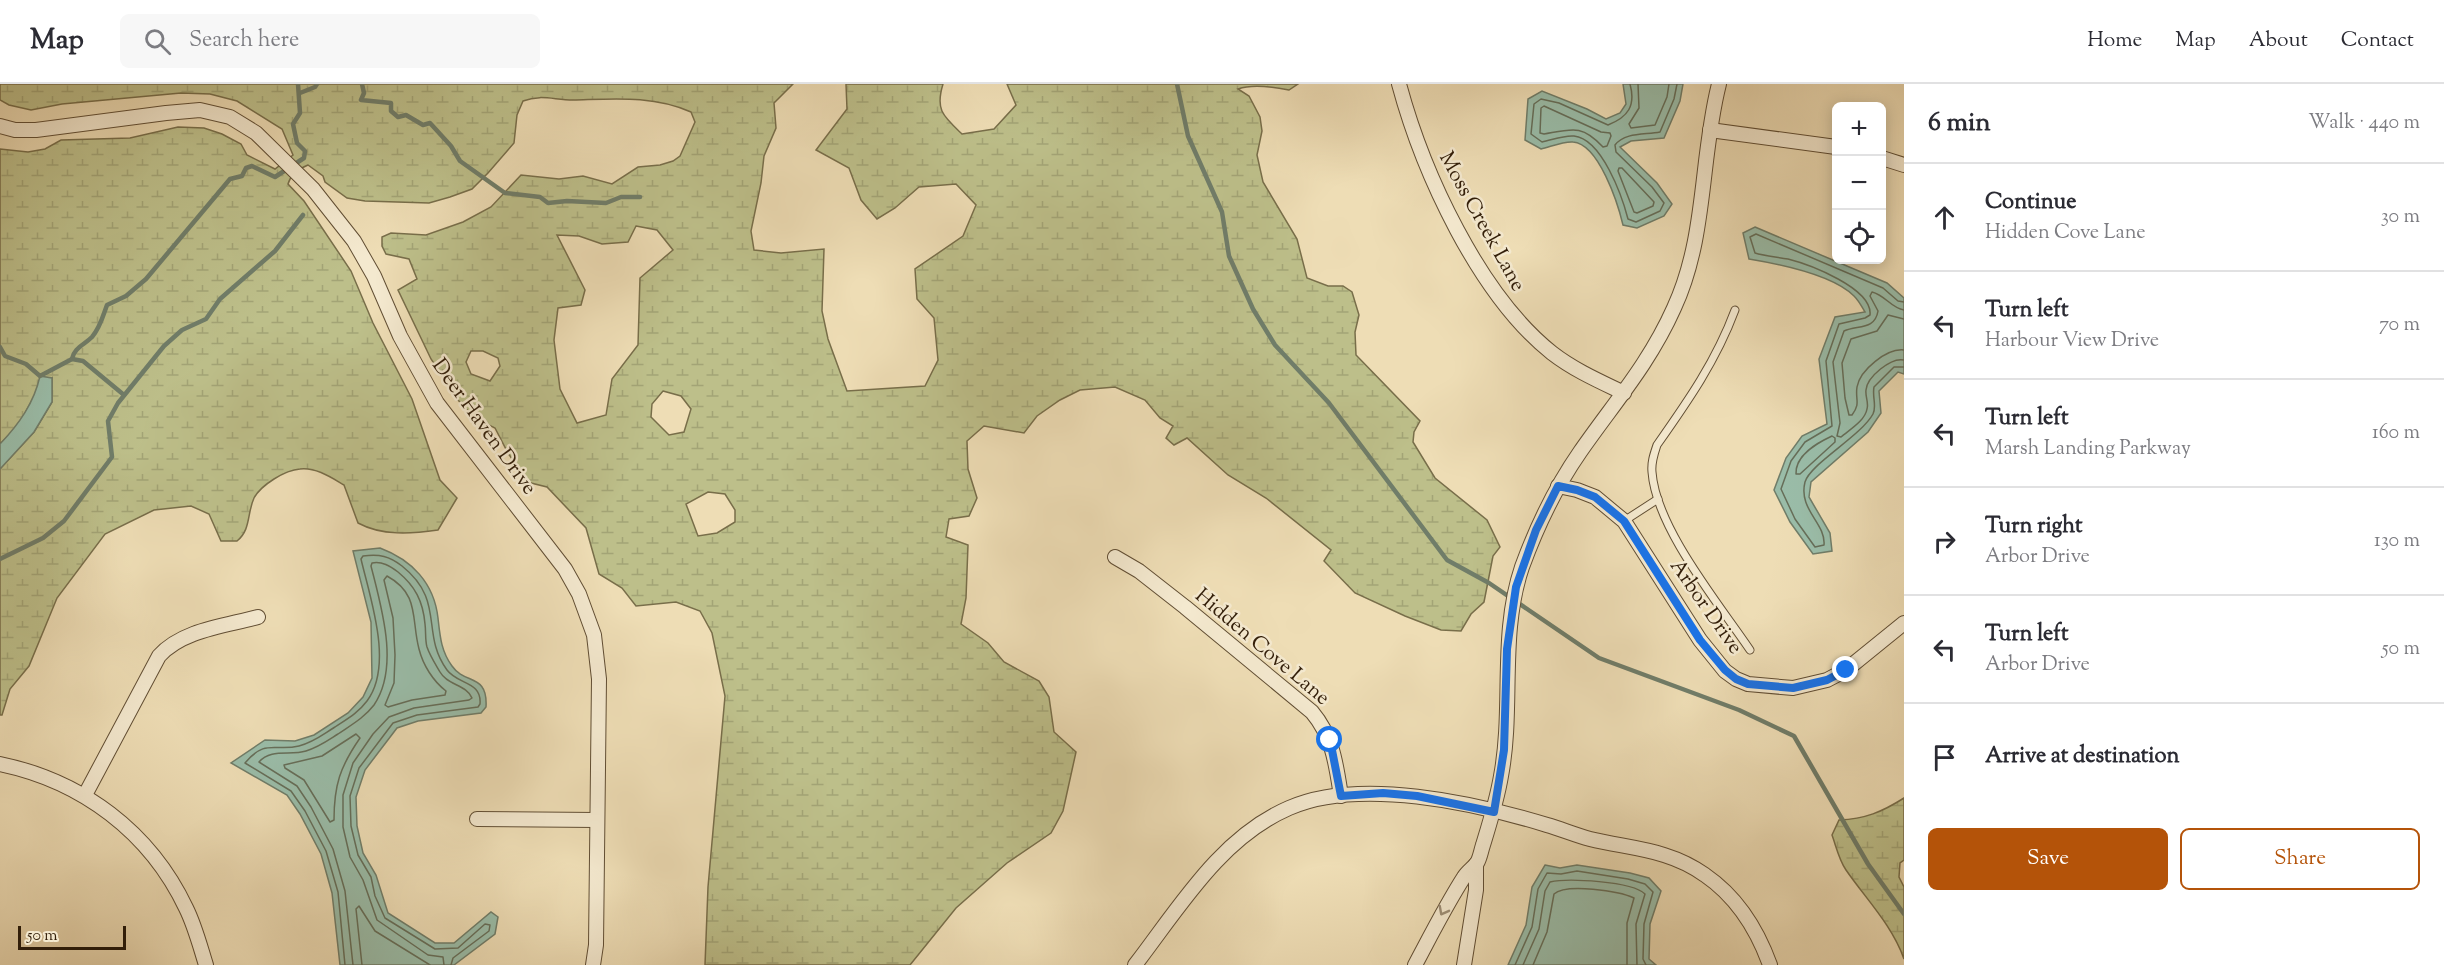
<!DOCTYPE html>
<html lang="en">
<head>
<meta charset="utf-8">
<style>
	:root { --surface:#fff; --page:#f7f7f7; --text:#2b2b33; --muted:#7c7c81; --line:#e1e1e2; --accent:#b45309 }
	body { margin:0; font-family:"Sorts Mill Goudy",serif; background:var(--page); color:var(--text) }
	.controls { position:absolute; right:18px; top:18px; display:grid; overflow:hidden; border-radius:9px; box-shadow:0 3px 15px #0003 }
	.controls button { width:54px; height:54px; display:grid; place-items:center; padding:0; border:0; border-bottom:2px solid var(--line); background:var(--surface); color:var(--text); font:30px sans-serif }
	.scale { position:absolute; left:18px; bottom:15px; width:108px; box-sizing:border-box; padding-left:6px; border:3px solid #321e09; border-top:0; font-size:16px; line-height:21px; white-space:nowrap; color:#321e09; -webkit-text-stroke:4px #f4e9cf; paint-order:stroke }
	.stop { position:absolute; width:18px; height:18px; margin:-14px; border:4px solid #1a73e8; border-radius:50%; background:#fff }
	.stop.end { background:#1a73e8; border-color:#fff; box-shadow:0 2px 6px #0008 }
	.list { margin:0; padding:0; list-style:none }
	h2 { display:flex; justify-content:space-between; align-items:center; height:78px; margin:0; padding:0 24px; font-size:26px }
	h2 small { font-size:20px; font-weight:400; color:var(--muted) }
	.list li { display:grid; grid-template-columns:39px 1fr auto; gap:18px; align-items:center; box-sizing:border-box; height:108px; padding:0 24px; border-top:2px solid var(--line) }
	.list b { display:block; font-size:22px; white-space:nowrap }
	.list p { margin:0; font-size:20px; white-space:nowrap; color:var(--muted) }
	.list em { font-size:20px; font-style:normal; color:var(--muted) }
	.actions { display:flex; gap:12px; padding:18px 24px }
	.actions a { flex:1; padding:14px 0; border:2px solid var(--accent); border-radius:9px; text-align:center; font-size:21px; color:var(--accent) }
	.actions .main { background:var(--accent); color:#fff }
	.icon { flex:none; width:33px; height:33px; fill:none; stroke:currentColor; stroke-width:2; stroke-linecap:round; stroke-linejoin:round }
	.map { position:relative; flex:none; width:1904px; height:881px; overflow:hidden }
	header { display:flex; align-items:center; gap:36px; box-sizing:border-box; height:84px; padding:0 30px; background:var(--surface); border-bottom:2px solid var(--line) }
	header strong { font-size:28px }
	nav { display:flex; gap:33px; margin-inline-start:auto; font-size:21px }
	.search { width:420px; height:54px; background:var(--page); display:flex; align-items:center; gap:15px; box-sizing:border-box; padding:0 21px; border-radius:9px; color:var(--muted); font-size:22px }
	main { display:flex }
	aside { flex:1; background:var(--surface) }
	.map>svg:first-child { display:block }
	.wetland { fill:url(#wetland-marsh); stroke:#786e4a; stroke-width:1.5; fill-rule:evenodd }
	.water { fill:#9abda9; stroke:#707d69; stroke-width:1.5 }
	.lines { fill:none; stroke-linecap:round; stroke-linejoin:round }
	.shore { stroke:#666e59; stroke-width:1.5 }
	.stream { stroke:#707d69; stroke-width:4.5 }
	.lane-casing { stroke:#614e34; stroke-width:9 }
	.street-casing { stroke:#614e34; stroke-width:16 }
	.lane { stroke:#f4e9cf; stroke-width:7 }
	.street { stroke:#f4e9cf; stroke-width:14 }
	.oneway { stroke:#9d8e76 }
	.route { stroke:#1a73e8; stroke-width:8 }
	.labels { text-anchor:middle; stroke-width:5; stroke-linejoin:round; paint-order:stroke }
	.street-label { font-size:21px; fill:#321e09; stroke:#f4e9cf }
</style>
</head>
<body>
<header>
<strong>Map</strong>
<div class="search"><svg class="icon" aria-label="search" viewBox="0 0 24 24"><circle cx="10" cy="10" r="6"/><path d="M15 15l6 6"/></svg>Search here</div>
<nav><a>Home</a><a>Map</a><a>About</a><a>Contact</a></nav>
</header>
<main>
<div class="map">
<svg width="1904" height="881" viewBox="0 0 1904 881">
	<defs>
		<pattern id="wetland-marsh" width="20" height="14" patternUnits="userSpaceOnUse" patternTransform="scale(1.5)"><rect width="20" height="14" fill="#bdbf8a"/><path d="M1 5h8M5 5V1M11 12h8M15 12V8" fill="none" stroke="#a3a476"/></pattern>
	</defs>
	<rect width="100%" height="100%" fill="#eeddb5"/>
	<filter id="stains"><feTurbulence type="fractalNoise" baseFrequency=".00333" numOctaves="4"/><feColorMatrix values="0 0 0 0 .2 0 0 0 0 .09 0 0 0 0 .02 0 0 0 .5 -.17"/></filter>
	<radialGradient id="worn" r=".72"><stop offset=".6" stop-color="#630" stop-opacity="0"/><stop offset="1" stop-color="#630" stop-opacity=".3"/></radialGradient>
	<g class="wetland">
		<path d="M0 0H793L774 19 776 44 764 72 761 99 751 147 754 166 781 169 824 165 822 227 828 255 847 307 925 302 938 276 934 234 917 215 915 185 963 152 976 121 956 100 919 103 895 124 877 135 861 116 849 84 816 66 847 25 846 0H943C935 26 943 32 962 50L994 45 1016 21 1007 0H1298L1289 6C1274 3 1252 0 1238 5L1249 12 1260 33 1262 47 1257 71 1263 98 1297 155 1307 194 1328 202H1343L1352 208 1359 231 1355 248 1356 271 1420 337 1414 348 1413 358 1435 394 1487 436 1500 463 1493 472 1484 518 1471 530 1461 547 1441 546 1405 532 1355 509 1324 477 1331 466 1266 414 1228 391 1187 354 1174 361 1166 354 1173 342 1160 334 1145 316 1115 303 1080 306 1060 316 1037 332 1024 349 984 342 967 357 968 385 977 414 969 432 949 435 946 453 968 461 966 514 961 540 988 559 1004 578 1039 597 1049 613 1054 648 1076 668 1063 727 1051 749 1007 779 956 824 910 881H705L708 803 725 612 712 549 700 527 676 518 636 522 622 504 599 490 586 444 547 403 527 398 508 369 495 344 475 334 458 316 431 275 398 206 417 195 409 175 386 170 382 162V153L391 149 426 151 463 138 491 123 521 91 559 95 583 92 612 100 638 83 660 81 673 77 680 72 695 38 691 28C653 11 613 15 573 16 554 16 541 10 523 17L517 31 514 59 488 89 472 105 450 113 429 119 365 117 347 114 325 98 323 92 308 81C298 85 291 90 288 100L304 117 351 187 373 239 412 315 440 396 457 414 438 446C411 450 382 452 358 439L344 401C332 394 316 383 300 385 285 386 261 401 254 414 247 429 251 446 237 457H221L209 430 191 422 154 426 105 450 57 514 29 582 10 605 2 631H0V385L34 348 52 318V294L36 309 18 342 0 360V65L28 68 45 65 61 56 130 54 178 43 204 44 222 50 241 60 247 71 275 85 293 71 282 45 237 17 210 10 181 9 62 20 31 26 9 21 0 16ZM636 142 657 146 673 166 640 194 638 261 612 295 606 331 577 339 560 305 554 256 558 224 581 221 585 206 557 151 579 152 602 160 628 158ZM471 267H483L498 274 500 282 490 297 471 290 466 278ZM663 307 681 312 691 325 684 348 669 351 651 333 652 320ZM708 408 725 410 735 426V438L717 449 698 452 686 420Z"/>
		<path d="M1904 714V776L1900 779 1899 793 1904 803V875C1892 841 1866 815 1846 786 1839 776 1836 762 1832 751L1839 736C1865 735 1882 728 1904 714Z"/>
	</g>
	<g class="water">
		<path d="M1623 0H1683L1680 17 1664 54 1631 57 1620 63 1657 99 1672 120 1664 132 1637 144 1623 141C1618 120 1599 60 1573 58 1564 57 1550 63 1541 65L1525 56 1528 15 1542 7 1587 25 1606 35 1620 29 1626 20Z"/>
		<path d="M1755 143 1887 199 1904 214V290L1898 288 1879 307 1881 329 1868 348 1811 398 1809 413 1830 449 1832 467 1813 470 1790 438 1774 406 1786 374 1802 352 1827 340 1819 275 1835 233 1865 228C1862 223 1859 217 1854 212 1832 190 1779 180 1749 175L1743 149Z"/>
		<path d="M40 292 52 294V318L34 348 0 385V360C19 340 34 319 40 292Z"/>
		<path d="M380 464C412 476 434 499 438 534 440 552 441 567 452 582 465 601 488 589 486 623L481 629 418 637 397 644 365 686 356 713 357 742 363 769 376 791 388 829 435 859H454L491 828 498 833 495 850 454 881H340L332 809 321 770 300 730 287 711 231 679 265 656 295 657 314 651 348 629 363 613 372 594 371 538 353 467Z"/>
		<path d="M1545 781 1560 784 1577 781 1630 789 1649 794 1661 807 1650 840 1649 875 1656 881H1508L1526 841 1532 803Z"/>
	</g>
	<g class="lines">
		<g class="shore">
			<path d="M1630 0C1636 22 1628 33 1608 41L1559 19 1541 15 1534 20 1531 50 1542 58C1552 56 1564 51 1574 52 1602 55 1622 112 1628 135L1636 138 1660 127 1664 119 1652 103 1616 68 1615 61C1625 48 1645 51 1660 48L1674 15 1677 0"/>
			<path d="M1638 0 1639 24 1629 40 1631 44 1655 41 1667 13 1669 0"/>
			<path d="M1544 22 1601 48 1610 49 1611 52 1607 62 1603 63C1582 40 1572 45 1544 50L1540 49 1541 24Z"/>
			<path d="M1619 84H1622L1654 118 1653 122 1637 129 1634 128 1618 87Z"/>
			<path d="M1904 218 1898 217 1883 204 1756 150 1750 153 1755 169C1765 172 1777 173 1788 175 1808 180 1873 204 1870 231L1865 234 1839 240 1826 277 1832 342 1805 358 1791 377 1781 405 1795 435 1815 463 1824 461C1826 439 1798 426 1805 398 1810 380 1861 352 1873 330 1877 323 1872 312 1874 303L1894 283H1904"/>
			<path d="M1904 226C1891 224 1885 211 1872 208L1870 212 1878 227C1875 246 1858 241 1844 247L1833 278 1840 339 1837 352 1841 353C1849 346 1865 337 1867 325 1869 319 1865 312 1866 306 1867 293 1891 273 1904 276"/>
			<path d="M1904 235 1888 231 1877 247 1851 255 1842 279 1845 314 1849 331H1852C1861 319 1855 316 1857 303 1860 286 1887 264 1904 266"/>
			<path d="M1832 352 1835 354V358L1800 390H1796C1795 371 1817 359 1832 352Z"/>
			<path d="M387 492C420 510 411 535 419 565 423 581 433 597 446 607L445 611 412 616 388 623 385 621 394 599 395 571 393 534 384 496Z"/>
			<path d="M356 650 360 654C340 683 334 701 334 736L330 738 304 696 285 684 284 681 322 672Z"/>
			<path d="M345 881 338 808 326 767 305 727 291 707 245 679C266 654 275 668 299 662 314 658 322 651 335 643 347 635 358 629 367 617 394 581 370 514 361 475L363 472C380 470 389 472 402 482 446 517 420 549 447 586 458 601 482 597 480 620L478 623 417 631 393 639 359 684 350 712 351 742 358 771 371 793 375 812 385 834 435 865 458 864 485 840 490 841 489 847 453 874 451 881"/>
			<path d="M353 881 345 807 333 765 311 723 297 702 259 678C271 664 290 672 306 667 319 663 327 657 338 650 351 641 364 634 374 621 400 583 381 522 371 482L372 479C382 477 390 482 398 488 415 502 423 517 425 540 426 547 425 556 427 563 430 572 436 581 440 588 447 601 467 601 472 614L469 616 414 624 389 633 373 650 353 679 343 711V743L350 773 363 796 377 836 428 871 443 873 444 881"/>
			<path d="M362 881 356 825 359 822 375 847 430 881"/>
			<path d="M1515 881 1532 843 1538 805 1547 789 1561 790 1577 787 1628 795 1645 800 1653 808 1644 840 1643 875 1646 881"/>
			<path d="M1523 881 1539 845 1545 807 1550 798C1567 794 1632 797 1645 810L1636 840 1637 881"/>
			<path d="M1533 881 1547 848 1554 810C1566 799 1619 807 1634 814L1627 839V881"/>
		</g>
		<g class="stream">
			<path d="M362 0 364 9 361 16 391 19V27L398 33 406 31 423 41 430 39 451 62 460 77 505 109 540 113 548 119 567 117 606 119 621 113H640"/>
			<path d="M1177 0 1188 52 1222 128 1229 172 1253 225 1275 261 1329 319 1447 476 1489 499 1599 574 1739 626 1794 652 1868 780 1904 830"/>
			<path d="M300 9 315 3 317 0"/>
			<path d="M0 263 5 272 26 280 40 292 72 275C74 264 84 261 92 253 100 244 103 232 107 221L126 212 146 195 230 95 242 92 246 84 252 82 275 93 304 74 305 67 297 59 293 40 300 29 298 0"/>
			<path d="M72 275 83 277 124 311"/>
			<path d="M0 475 43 454 64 437 112 373 108 337 118 319 164 262 182 246 206 235 220 215 275 167 303 131"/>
		</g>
		<defs>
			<g id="lane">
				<path d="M1735 226C1716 277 1688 317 1657 361 1654 370 1651 378 1652 388 1656 444 1719 520 1750 566"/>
				<path d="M1624 437 1658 415"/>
			</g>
			<g id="street">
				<path d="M1399 0C1423 89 1479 211 1552 269 1574 286 1599 297 1624 309"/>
				<path d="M0 42 15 46H36L166 29 200 26 230 33 256 49 313 105 354 157 374 192 400 252 437 319 565 485 579 510 594 551 599 595 596 861 593 881"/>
				<path d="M1710 46 1836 63"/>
				<path d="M1882 74 1904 81"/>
				<path d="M1558 402 1577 406 1595 413 1624 437 1700 556 1725 587 1736 595 1748 600 1793 604 1827 596 1846 586 1904 539"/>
				<path d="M1115 473 1139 487 1185 523 1312 628C1333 653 1336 680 1341 712"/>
				<path d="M0 680C82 697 150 748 186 824 195 842 200 862 206 881"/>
				<path d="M85 711 159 572C182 546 225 542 258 533"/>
				<path d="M477 735 597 736"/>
				<path d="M1135 881C1179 824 1220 754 1289 724 1359 693 1475 719 1547 741 1561 745 1575 751 1590 755 1631 765 1669 765 1705 791 1737 813 1757 845 1770 881"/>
				<path d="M1415 881C1431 851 1446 821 1464 793 1467 788 1473 784 1477 779 1480 774 1481 767 1483 761 1490 738 1497 716 1501 692 1514 623 1499 551 1522 483 1537 442 1555 404 1580 368 1614 319 1649 280 1674 224 1707 153 1700 74 1719 0"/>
				<path d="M1464 881 1476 806V780"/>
			</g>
		</defs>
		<use href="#lane" class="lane-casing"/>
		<use href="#street" class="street-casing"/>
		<use href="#lane" class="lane"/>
		<use href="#street" class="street"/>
	</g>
	<defs><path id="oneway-chevron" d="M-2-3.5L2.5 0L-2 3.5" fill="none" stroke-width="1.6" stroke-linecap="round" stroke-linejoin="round" transform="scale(1.5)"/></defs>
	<use class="oneway" href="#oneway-chevron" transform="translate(1443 827) rotate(118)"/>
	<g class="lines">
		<path class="route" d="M1330 656 1341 712 1383 709 1417 712 1494 728 1504 666 1507 565 1516 503 1536 446 1558 402 1577 406 1595 413 1624 437 1700 556 1725 586 1736 595 1748 600 1793 604 1827 596 1846 586"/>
	</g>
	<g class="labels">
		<g class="street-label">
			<text transform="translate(1483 137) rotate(61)" y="7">Moss Creek Lane</text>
			<text transform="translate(485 342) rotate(54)" y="7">Deer Haven Drive</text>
			<text transform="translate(1707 522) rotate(55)" y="7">Arbor Drive</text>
			<text transform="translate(1263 562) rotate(40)" y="7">Hidden Cove Lane</text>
		</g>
	</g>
	<rect width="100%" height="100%" filter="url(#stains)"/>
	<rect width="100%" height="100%" fill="url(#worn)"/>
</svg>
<div class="controls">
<button>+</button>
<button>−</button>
<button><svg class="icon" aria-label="locate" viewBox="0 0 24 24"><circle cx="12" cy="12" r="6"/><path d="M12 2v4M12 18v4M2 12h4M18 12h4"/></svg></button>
</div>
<div class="scale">50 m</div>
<div class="stop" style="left:1330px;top:656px"></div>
<div class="stop end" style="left:1846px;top:586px"></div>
</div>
<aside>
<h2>6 min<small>Walk · 440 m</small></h2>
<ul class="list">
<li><svg class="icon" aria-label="ahead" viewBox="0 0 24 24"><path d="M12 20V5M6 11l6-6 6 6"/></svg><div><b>Continue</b><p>Hidden Cove Lane</p></div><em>30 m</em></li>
<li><svg class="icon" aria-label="left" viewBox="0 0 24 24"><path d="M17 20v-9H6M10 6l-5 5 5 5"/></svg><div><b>Turn left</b><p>Harbour View Drive</p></div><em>70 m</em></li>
<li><svg class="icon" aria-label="left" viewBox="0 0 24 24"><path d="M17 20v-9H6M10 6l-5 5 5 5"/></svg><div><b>Turn left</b><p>Marsh Landing Parkway</p></div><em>160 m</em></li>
<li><svg class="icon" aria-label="right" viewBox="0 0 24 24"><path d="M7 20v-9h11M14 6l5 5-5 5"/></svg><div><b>Turn right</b><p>Arbor Drive</p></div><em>130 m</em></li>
<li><svg class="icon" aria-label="left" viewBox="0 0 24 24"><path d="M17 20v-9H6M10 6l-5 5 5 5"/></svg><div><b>Turn left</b><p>Arbor Drive</p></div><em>50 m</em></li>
<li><svg class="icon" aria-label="arrive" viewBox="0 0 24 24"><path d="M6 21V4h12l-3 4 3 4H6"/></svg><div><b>Arrive at destination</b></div></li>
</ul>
<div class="actions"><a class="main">Save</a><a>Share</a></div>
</aside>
</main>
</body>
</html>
